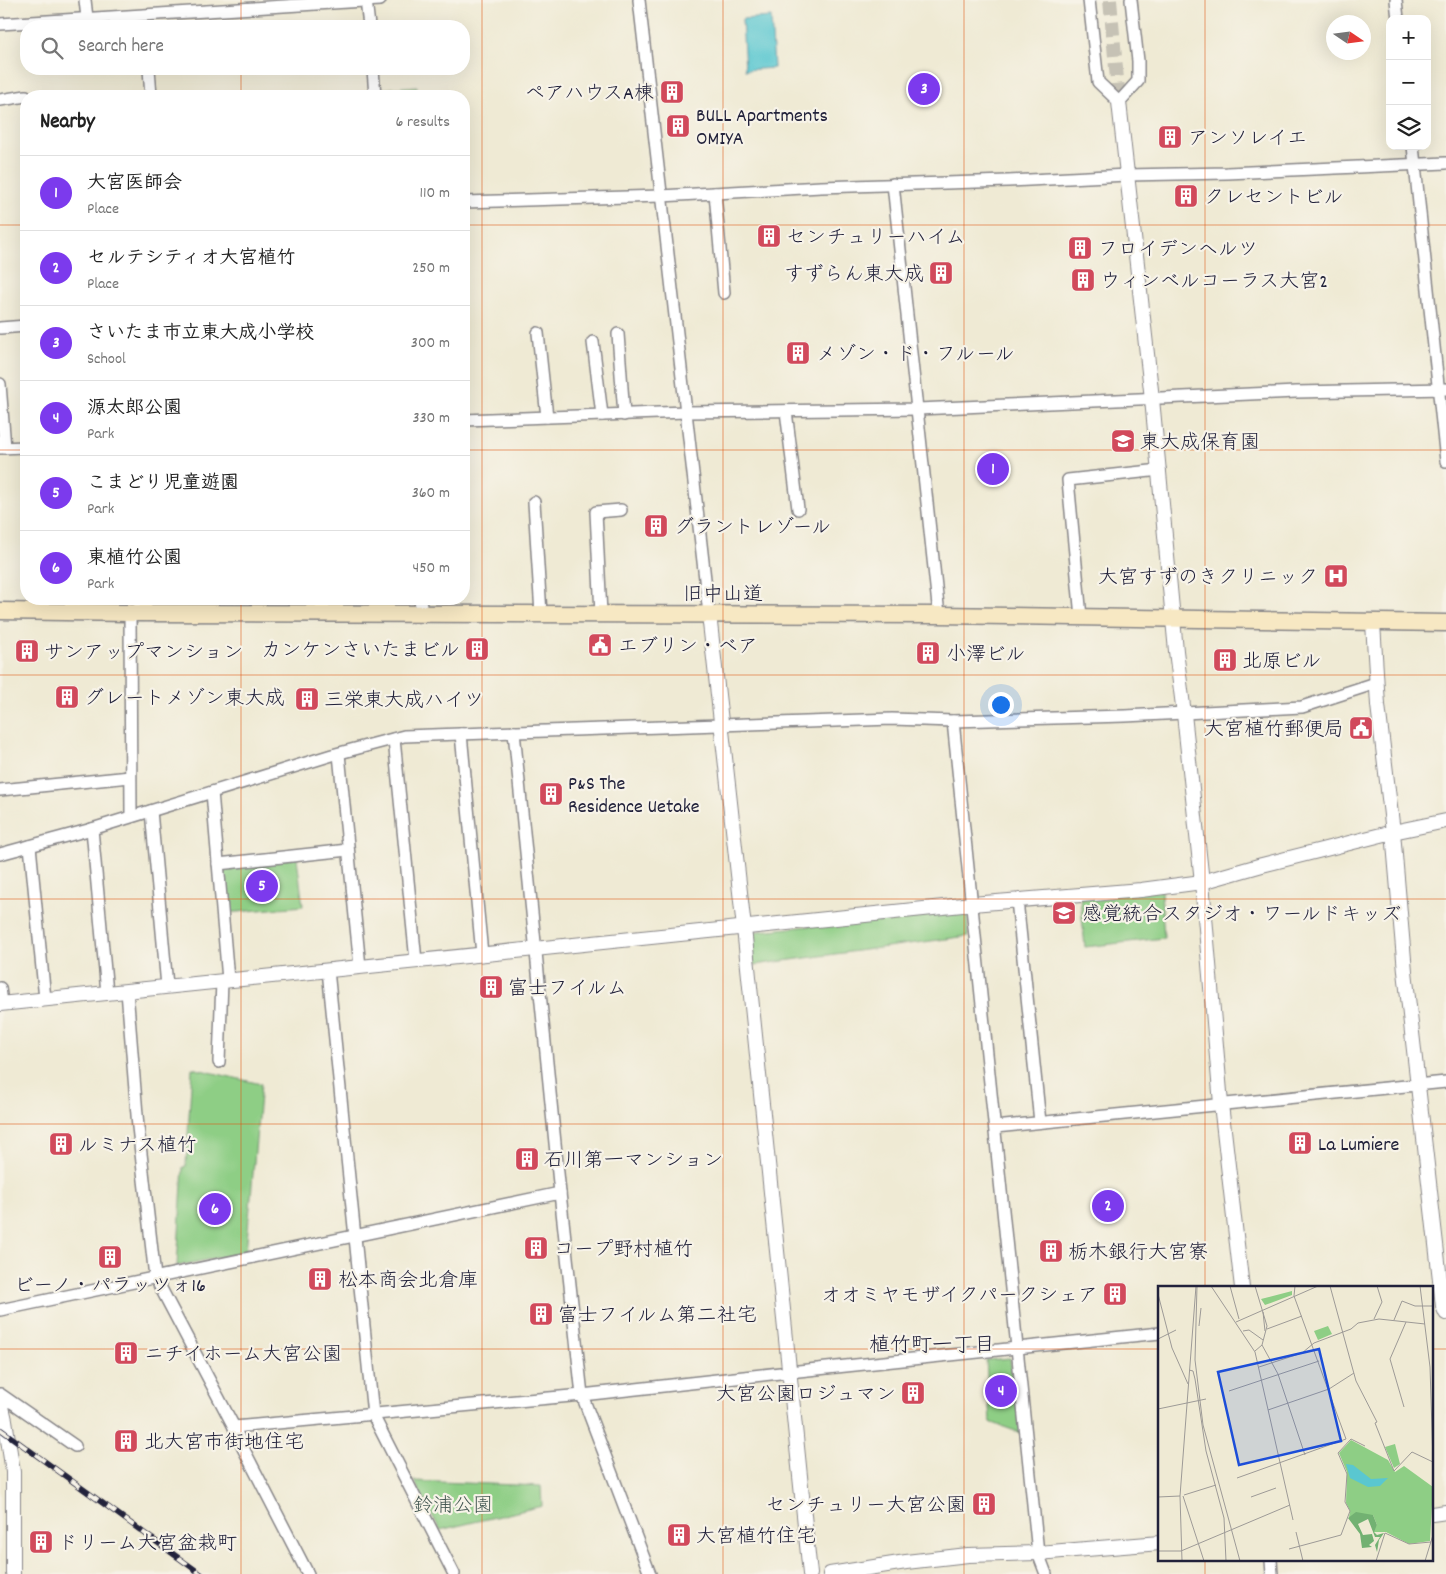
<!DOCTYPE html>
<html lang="en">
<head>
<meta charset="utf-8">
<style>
	:root { --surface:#fff; --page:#f6f6f6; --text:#222; --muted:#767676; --line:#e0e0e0; --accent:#7c3aed }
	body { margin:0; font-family:Dekko,"Klee One",sans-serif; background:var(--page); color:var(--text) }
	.controls { position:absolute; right:15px; top:15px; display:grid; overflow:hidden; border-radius:10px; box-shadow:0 5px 20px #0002 }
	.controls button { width:45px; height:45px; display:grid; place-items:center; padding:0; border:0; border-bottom:1px solid var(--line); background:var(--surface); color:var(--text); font:25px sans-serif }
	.compass { position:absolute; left:1326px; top:15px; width:45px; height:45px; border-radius:50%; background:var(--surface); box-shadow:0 5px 20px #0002; rotate:103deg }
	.you { position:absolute; left:1000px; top:704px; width:18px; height:18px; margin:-12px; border:4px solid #fff; border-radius:50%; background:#1a73e8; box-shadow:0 0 0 8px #1a73e833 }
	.badge { display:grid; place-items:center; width:32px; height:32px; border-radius:50%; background:var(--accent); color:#fff; font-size:16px; font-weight:700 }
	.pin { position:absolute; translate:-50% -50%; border:2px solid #fff; box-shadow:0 1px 5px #0006 }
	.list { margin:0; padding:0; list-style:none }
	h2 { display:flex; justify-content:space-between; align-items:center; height:65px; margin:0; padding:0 20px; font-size:21px }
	h2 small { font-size:16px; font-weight:400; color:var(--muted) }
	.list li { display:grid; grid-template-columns:32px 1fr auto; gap:15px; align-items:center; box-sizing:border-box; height:75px; padding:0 20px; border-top:1px solid var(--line) }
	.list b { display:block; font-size:19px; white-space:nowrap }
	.list p { margin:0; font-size:16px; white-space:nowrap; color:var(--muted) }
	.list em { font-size:16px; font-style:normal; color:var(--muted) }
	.icon { flex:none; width:28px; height:28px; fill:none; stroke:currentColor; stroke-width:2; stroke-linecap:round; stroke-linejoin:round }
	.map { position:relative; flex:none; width:1446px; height:1574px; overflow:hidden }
	.search { position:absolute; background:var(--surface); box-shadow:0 5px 20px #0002; left:20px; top:20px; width:450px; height:55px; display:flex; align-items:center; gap:12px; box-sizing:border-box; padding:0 18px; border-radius:20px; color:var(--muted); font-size:19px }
	.panel { position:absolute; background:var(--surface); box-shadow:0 5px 20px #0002; left:20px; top:90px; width:450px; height:515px; border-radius:20px }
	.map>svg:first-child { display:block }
	.green { fill:#8ece85; stroke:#587860 }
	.water { fill:#5ac7d0; stroke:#3e7486 }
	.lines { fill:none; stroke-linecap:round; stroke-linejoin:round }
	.tertiary-tunnel { stroke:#c6c2b5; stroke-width:14; stroke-dasharray:14 7; stroke-linecap:butt }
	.minor-casing { stroke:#888688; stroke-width:14 }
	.tertiary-casing { stroke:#888688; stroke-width:16 }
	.secondary-casing { stroke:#888688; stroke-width:19 }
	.minor { stroke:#fff; stroke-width:11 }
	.tertiary { stroke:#fff; stroke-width:14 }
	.secondary { stroke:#f7e8c3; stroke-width:16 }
	.rail-casing { stroke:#22223b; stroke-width:5.5 }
	.rail { stroke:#f7f3e8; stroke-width:4; stroke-dasharray:11; stroke-linecap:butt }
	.grid { fill:none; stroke:#de560e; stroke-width:1; stroke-opacity:0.55 }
	.labels { text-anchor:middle; stroke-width:4.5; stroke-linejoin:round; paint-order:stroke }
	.poi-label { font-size:20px; fill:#22223b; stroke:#f7f3e8; text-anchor:start }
	.street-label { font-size:20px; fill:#22223b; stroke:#f7f3e8 }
	.park-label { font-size:20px; fill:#425651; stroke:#f7f3e8 }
	.neighbourhood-label { font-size:21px; fill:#22223b; stroke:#f7f3e8 }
	.inset-road { fill:none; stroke:#9d9a97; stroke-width:1 }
	.view { fill:#1d4ed8; fill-opacity:0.15; stroke:#1d4ed8; stroke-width:2.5 }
	.inset-edge { fill:none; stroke:#22223b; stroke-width:2.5 }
</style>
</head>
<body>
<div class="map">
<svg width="1446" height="1574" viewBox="0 0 1446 1574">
	<rect width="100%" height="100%" fill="#f7f3e8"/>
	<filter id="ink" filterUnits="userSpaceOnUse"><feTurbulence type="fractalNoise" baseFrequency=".02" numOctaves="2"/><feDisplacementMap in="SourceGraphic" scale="10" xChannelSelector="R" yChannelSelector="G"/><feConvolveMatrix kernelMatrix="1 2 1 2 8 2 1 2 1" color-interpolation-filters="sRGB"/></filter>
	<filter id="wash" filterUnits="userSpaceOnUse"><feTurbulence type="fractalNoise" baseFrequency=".0096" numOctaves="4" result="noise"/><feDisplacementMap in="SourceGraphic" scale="20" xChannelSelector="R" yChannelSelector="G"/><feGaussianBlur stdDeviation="1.12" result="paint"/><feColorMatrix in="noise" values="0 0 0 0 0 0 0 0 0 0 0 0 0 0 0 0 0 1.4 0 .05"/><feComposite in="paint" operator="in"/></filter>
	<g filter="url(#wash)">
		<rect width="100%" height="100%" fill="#efead4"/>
		<g class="green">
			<path d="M417 86V96H382V89Z"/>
			<path d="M297 858 303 906 226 913 223 866Z"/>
			<path d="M1161 890 1164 938 1085 947 1080 897Z"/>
			<path d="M967 910 968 936 754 965 750 932Z"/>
			<path d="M192 1068 261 1084 246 1252 177 1266 183 1167 186 1166Z"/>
			<path d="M1010 1358 1021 1433 990 1422 986 1360Z"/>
			<path d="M414 1481 541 1486 542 1506 440 1530Z"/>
		</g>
		<path class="water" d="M771 17 774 68 745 70 742 19Z"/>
	</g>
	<g filter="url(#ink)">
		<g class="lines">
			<path class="tertiary-tunnel" d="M1110 0 1119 102"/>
			<defs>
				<g id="minor">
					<path d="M85 0 87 18"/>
					<path d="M366 0 369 26"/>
					<path d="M639 0 709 614"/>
					<path d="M1089 0 1098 82 1119 102 1138 81V61L1131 0"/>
					<path d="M1396 0 1398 19"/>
					<path d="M0 24 380 0"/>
					<path d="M149 69 151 96"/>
					<path d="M373 69 375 96"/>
					<path d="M0 100 26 96"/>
					<path d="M1413 146 1446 461"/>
					<path d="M893 184 939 615"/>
					<path d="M715 193 724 293"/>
					<path d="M464 202 661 196 821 187 1008 181 1127 175 1227 173 1446 163"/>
					<path d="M0 328 26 326"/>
					<path d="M538 333 547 417"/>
					<path d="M618 334 624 415"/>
					<path d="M593 342 602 415"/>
					<path d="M0 384 5 448"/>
					<path d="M786 411 798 509"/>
					<path d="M464 420 686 412 918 409 1296 392 1446 389"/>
					<path d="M0 448 26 447"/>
					<path d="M534 502 541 614"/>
					<path d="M139 599 141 613"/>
					<path d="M420 599 422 614"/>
					<path d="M130 613 131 816"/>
					<path d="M601 614 596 512 621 510"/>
					<path d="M1081 617 1068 480 1160 470"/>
					<path d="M953 721 1038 1553 1046 1574"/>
					<path d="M514 732 560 1193 582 1395 650 1574"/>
					<path d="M461 734 482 954"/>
					<path d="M394 739 416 961"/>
					<path d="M339 754 360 967"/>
					<path d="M0 790 130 777"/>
					<path d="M212 792 228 980"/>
					<path d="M151 811 167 986"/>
					<path d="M30 846 45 999"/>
					<path d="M0 854 92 829"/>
					<path d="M218 864 348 850"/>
					<path d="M1017 900 1040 1122"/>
					<path d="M328 970 373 1415 454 1574"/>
					<path d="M0 988 2 1003"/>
					<path d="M127 991 138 1127 155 1277 234 1427 243 1448 308 1574"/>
					<path d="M107 993 92 829 332 755 404 736 892 719 953 721 1125 716 1302 707 1376 683"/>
					<path d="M219 1062 222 981"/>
					<path d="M995 1127 1446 1082"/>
					<path d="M0 1310C187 1270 374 1233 560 1193"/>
					<path d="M0 1394 75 1446"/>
					<path d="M234 1427 582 1395 789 1372 1160 1333"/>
					<path d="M1271 1560 1272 1574"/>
				</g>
				<g id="tertiary">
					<path d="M1119 102 1152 399 1176 651 1184 714 1202 882 1221 1104 1242 1288"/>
					<path d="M709 614 744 928 810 1574"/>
					<path d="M1373 623 1378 705 1393 832 1405 971 1443 1306 1446 1313"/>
					<path d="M0 1004 972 904 1141 890 1202 882 1262 865 1393 832 1446 821"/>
					<path d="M0 1398 5 1420 13 1472V1574"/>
					<path d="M1432 1514 1446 1512"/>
					<path d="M830 1574 906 1562 968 1555 1038 1553 1160 1543"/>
				</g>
				<path id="secondary" d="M0 611 130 613 939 615 1446 623"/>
			</defs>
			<use href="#minor" class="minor-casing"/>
			<use href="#tertiary" class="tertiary-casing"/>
			<use href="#secondary" class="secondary-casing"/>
			<use href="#minor" class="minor"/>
			<use href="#tertiary" class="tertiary"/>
			<use href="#secondary" class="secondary"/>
			<defs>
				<path id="rail" d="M0 1429 201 1574"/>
			</defs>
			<use href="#rail" class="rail-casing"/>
			<use href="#rail" class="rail"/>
		</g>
	</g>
	<path class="grid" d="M241 0V26M482 0V1574M723 0V1574M964 0V1574M1205 0V1288M241 69V96M0 225H26M464 225H1446M0 450H26M464 450H1446M241 599V1574M0 675H1446M0 899H1446M0 1124H1446M0 1349H1160M1432 1349H1446M1205 1560V1574"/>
	<defs>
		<symbol id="building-square" viewBox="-11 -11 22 22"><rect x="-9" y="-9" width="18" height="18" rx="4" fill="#d1495b" stroke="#f7f3e8"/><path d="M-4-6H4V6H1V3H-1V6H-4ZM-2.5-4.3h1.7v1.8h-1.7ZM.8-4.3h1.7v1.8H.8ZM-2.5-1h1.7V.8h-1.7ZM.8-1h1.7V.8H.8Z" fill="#fff"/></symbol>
		<symbol id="school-square" viewBox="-11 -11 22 22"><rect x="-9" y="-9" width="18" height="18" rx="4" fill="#d1495b" stroke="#f7f3e8"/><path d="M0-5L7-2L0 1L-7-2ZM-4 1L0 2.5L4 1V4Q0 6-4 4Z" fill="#fff"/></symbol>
		<symbol id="hospital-square" viewBox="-11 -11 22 22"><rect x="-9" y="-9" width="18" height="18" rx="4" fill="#d1495b" stroke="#f7f3e8"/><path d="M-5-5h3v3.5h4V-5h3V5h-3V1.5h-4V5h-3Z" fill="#fff"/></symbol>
		<symbol id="civic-square" viewBox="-11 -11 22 22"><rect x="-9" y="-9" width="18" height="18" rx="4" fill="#d1495b" stroke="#f7f3e8"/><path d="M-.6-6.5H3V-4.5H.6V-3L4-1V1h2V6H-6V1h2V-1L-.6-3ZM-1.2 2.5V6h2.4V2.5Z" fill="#fff"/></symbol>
	</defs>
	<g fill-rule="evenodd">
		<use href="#building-square" x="658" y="78" width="28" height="28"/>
		<use href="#building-square" x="664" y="112" width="28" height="28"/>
		<use href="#building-square" x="1156" y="123" width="28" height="28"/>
		<use href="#building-square" x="1172" y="182" width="28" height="28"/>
		<use href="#building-square" x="755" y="222" width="28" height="28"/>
		<use href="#building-square" x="1066" y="234" width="28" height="28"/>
		<use href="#building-square" x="927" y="259" width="28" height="28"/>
		<use href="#building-square" x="1069" y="266" width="28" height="28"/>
		<use href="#building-square" x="784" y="339" width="28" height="28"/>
		<use href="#school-square" x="1109" y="427" width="28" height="28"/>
		<use href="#building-square" x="642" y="512" width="28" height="28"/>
		<use href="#hospital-square" x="1322" y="562" width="28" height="28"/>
		<use href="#civic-square" x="586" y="631" width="28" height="28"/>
		<use href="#building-square" x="463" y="635" width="28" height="28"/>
		<use href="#building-square" x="13" y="637" width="28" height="28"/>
		<use href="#building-square" x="914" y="639" width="28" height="28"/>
		<use href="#building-square" x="1211" y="646" width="28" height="28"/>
		<use href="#building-square" x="53" y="683" width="28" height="28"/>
		<use href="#building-square" x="293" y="685" width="28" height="28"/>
		<use href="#civic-square" x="1347" y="714" width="28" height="28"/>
		<use href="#building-square" x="537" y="780" width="28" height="28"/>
		<use href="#school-square" x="1050" y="899" width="28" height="28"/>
		<use href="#building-square" x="477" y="973" width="28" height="28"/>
		<use href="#building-square" x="1286" y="1129" width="28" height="28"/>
		<use href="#building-square" x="47" y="1130" width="28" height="28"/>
		<use href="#building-square" x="513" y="1145" width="28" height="28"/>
		<use href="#building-square" x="522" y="1234" width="28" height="28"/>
		<use href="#building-square" x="1037" y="1237" width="28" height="28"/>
		<use href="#building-square" x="96" y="1243" width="28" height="28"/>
		<use href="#building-square" x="306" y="1265" width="28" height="28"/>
		<use href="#building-square" x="1101" y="1280" width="28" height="28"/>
		<use href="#building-square" x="527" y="1300" width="28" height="28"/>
		<use href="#building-square" x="112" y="1339" width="28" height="28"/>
		<use href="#building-square" x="899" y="1379" width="28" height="28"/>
		<use href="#building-square" x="112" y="1427" width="28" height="28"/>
		<use href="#building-square" x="970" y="1490" width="28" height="28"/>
		<use href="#building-square" x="665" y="1521" width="28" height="28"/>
		<use href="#building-square" x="27" y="1528" width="28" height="28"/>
	</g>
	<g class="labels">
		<g class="poi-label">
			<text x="654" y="99" text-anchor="end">ペアハウスA棟</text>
			<text x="696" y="121">BULL Apartments<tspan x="696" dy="23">OMIYA</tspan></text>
			<text x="1188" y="144">アンソレイエ</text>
			<text x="1204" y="203">クレセントビル</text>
			<text x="786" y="243">センチュリーハイム</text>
			<text x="1098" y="255">フロイデンヘルツ</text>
			<text x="924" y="280" text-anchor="end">すずらん東大成</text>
			<text x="1100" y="287">ウィンベルコーラス大宮2</text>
			<text x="816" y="360">メゾン・ド・フルール</text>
			<text x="1140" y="448">東大成保育園</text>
			<text x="674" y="533">グラントレゾール</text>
			<text x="1318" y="583" text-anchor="end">大宮すずのきクリニック</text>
			<text x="618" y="652">エブリン・ベア</text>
			<text x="460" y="656" text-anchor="end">カンケンさいたまビル</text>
			<text x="44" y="658">サンアップマンション</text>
			<text x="946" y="660">小澤ビル</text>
			<text x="1242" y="667">北原ビル</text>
			<text x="84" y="704">グレートメゾン東大成</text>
			<text x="324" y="706">三栄東大成ハイツ</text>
			<text x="1344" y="735" text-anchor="end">大宮植竹郵便局</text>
			<text x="568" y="789">P&amp;S The<tspan x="568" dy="23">Residence Uetake</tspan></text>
			<text x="1082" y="920">感覚統合スタジオ・ワールドキッズ</text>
			<text x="508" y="994">富士フイルム</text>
			<text x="1318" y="1150">La Lumiere</text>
			<text x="78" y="1151">ルミナス植竹</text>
			<text x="544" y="1166">石川第一マンション</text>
			<text x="554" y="1255">コープ野村植竹</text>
			<text x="1068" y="1258">栃木銀行大宮寮</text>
			<text x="338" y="1286">松本商会北倉庫</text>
			<text x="110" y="1291" text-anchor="middle">ビーノ・パラッツォ16</text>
			<text x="1098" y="1301" text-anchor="end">オオミヤモザイクパークシェア</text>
			<text x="558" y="1321">富士フイルム第二社宅</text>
			<text x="144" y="1360">ニチイホーム大宮公園</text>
			<text x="896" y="1400" text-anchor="end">大宮公園ロジュマン</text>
			<text x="144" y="1448">北大宮市街地住宅</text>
			<text x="966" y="1511" text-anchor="end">センチュリー大宮公園</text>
			<text x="696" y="1542">大宮植竹住宅</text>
			<text x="58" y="1549">ドリーム大宮盆栽町</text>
		</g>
		<g class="street-label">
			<text x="723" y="600">旧中山道</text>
		</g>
		<g class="park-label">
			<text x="453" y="1511">鈴浦公園</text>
		</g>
		<g class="neighbourhood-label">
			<text x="932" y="1351">植竹町一丁目</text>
		</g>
	</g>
	<g transform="translate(1158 1286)">
		<rect width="275" height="275" fill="#efead4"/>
		<path d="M134 5V9L107 19 103 13ZM170 40 174 48 160 54 156 45ZM193 154 230 174 237 186 246 180 275 201 272 255 251 258 228 246H215L219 239 215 229 191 231 192 225 188 217 189 186 181 167ZM237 158 242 178 236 182 227 161Z" fill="#8ece85"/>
		<path d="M198 226 215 229 219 239 216 246 219 249 226 247 221 254 219 266 217 259 222 251H217L210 233 200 238 205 249 214 248 216 255 211 259 214 261 204 262 202 248 190 232Z" fill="#72b172"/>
		<path d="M188 178 195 179 213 193 230 192 222 200 210 201 192 192Z" fill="#5ac7d0"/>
		<path class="inset-road" d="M39 0 37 74 45 139 82 275M53 0 97 66 135 234M72 0 81 33M172 0 198 95 219 136 217 137 236 185 254 166 275 176M262 0 272 81 275 176M0 8 14 62 30 98M244 15 257 20H275M105 26 107 45M216 33 224 16 219 0M236 34 244 15M78 36 160 0M41 40 43 22M109 43 144 30M85 45 91 44 105 54M0 53 18 44M104 59 120 88 147 169M97 65 104 59 109 40 97 0M101 81 144 67 156 57 193 43 200 37 221 33 267 38M31 84 35 85 37 93 48 165 66 232 68 275M71 105 161 75M246 121 232 73 248 36M0 123 48 113M110 124 171 103 196 87M79 192 188 153 136 10 137 0M26 209 58 199M25 210 46 275M0 211 22 210M93 211 118 202M138 246 145 275M131 263 183 249 192 225 187 216 189 188 180 167 193 153 207 160M0 265H23L132 219M24 275 22 210 38 0M218 275 227 247 251 258 273 256M267 275 275 249"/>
		<path class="view" d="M161 63 183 155 81 179 60 86Z"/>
		<rect width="275" height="275" class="inset-edge"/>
	</g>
</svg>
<div class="controls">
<button>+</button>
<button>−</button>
<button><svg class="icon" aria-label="layers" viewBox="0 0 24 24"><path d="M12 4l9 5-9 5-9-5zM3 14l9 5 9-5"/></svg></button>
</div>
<svg class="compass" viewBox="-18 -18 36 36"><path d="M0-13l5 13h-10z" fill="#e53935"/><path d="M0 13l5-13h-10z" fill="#767676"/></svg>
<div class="you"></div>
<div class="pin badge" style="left:993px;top:469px">1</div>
<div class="pin badge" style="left:1108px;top:1206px">2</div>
<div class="pin badge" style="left:924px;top:89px">3</div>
<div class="pin badge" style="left:1001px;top:1391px">4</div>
<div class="pin badge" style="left:262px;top:886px">5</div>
<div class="pin badge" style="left:215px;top:1209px">6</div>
<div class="search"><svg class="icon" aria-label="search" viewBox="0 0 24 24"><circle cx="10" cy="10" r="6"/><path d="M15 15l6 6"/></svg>Search here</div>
<section class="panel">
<h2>Nearby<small>6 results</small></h2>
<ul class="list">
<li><span class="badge">1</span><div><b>大宮医師会</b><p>Place</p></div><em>110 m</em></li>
<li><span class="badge">2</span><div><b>セルテシティオ大宮植竹</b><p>Place</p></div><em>250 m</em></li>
<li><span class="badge">3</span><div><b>さいたま市立東大成小学校</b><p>School</p></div><em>300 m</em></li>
<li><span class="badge">4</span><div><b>源太郎公園</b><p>Park</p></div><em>330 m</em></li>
<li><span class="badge">5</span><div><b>こまどり児童遊園</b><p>Park</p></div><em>360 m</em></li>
<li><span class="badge">6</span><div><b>東植竹公園</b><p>Park</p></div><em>450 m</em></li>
</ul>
</section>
</div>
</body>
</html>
